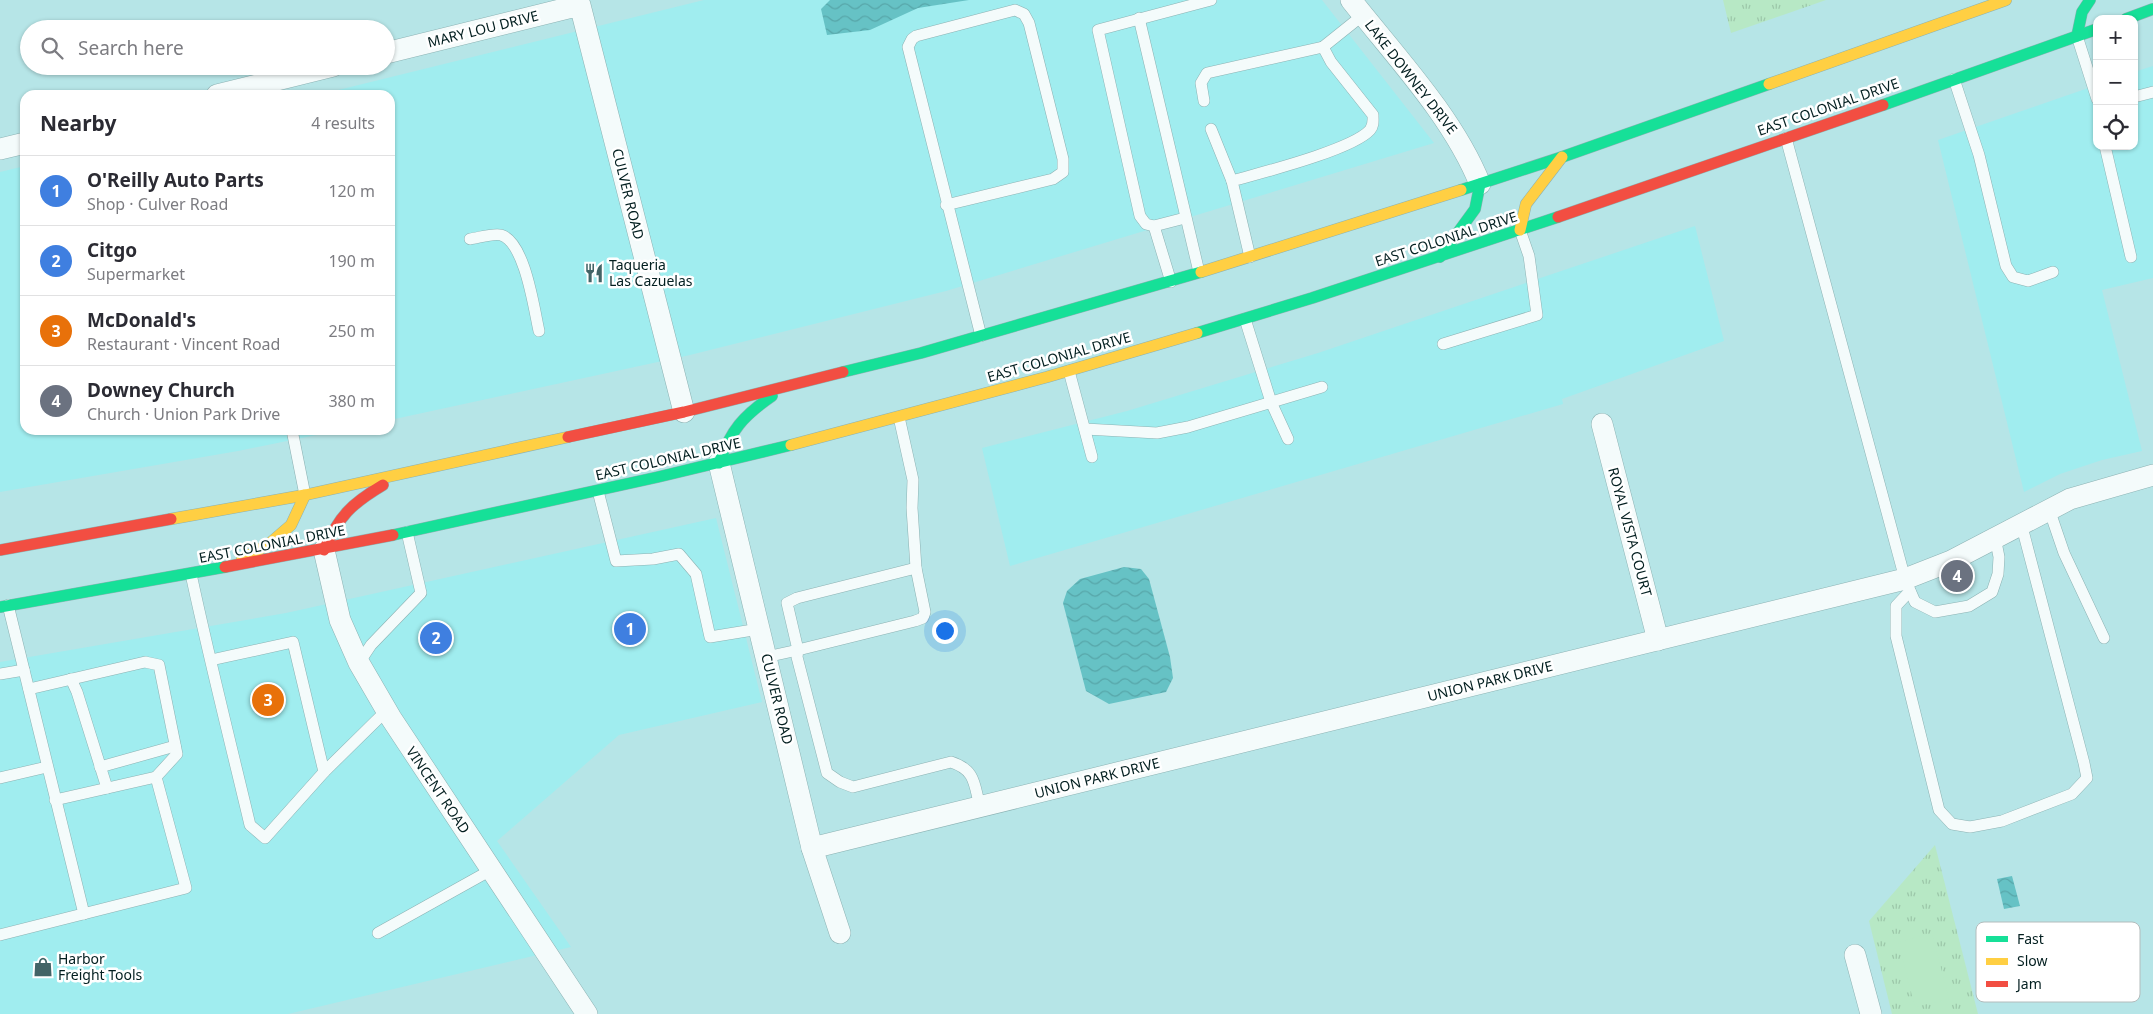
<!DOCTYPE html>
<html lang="en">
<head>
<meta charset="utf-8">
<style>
	:root { --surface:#fff; --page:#f2f2f3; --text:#2b2b33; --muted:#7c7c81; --line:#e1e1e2; --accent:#2563eb }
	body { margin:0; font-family:"Noto Sans",sans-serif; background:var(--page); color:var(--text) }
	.controls { position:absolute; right:15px; top:15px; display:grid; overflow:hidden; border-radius:10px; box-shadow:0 1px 4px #0004 }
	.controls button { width:45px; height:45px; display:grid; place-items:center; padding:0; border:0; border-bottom:1px solid var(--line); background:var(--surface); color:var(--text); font:25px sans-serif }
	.you { position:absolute; left:944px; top:630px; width:18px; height:18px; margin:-12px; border:4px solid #fff; border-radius:50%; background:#1a73e8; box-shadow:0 0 0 8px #1a73e833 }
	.badge { display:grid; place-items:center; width:32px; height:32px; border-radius:50%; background:var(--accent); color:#fff; font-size:16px; font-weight:700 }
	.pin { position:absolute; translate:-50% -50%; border:2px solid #fff; box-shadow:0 1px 5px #0006 }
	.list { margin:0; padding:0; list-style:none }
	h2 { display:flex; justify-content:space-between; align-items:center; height:65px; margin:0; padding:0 20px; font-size:21px }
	h2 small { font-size:16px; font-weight:400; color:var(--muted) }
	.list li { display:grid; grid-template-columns:32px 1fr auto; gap:15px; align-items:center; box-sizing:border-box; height:70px; padding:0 20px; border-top:1px solid var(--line) }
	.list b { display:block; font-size:19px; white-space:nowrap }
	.list p { margin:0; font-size:16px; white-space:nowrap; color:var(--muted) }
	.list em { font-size:16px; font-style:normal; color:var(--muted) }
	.icon { flex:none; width:28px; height:28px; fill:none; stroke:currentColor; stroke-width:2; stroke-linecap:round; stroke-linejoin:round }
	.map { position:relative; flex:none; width:2153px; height:1014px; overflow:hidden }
	.search { position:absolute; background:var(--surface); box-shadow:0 1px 4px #0004; left:20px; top:20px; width:375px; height:55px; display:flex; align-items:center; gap:12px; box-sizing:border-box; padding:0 18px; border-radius:28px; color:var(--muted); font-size:19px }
	.panel { position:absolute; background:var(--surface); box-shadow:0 1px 4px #0004; left:20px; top:90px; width:375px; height:345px; border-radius:15px }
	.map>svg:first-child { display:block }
	.built { fill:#a0edef }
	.grass { fill:url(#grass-tufts) }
	.pitch { fill:#b7e8c5 }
	.water { fill:url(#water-waves) }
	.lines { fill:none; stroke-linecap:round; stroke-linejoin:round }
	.lane-casing { stroke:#8cb2b3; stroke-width:12 }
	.street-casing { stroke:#8cb2b3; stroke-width:22 }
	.fast-casing { stroke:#8cb2b3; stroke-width:12 }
	.slow-casing { stroke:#8cb2b3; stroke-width:12 }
	.jam-casing { stroke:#8cb2b3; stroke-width:12 }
	.lane { stroke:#f4fbfb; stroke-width:11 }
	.street { stroke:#f4fbfb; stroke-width:21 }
	.fast { stroke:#16e098; stroke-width:11 }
	.slow { stroke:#ffcf43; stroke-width:11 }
	.jam { stroke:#f24e42; stroke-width:11 }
	.labels { text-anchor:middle; stroke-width:5; stroke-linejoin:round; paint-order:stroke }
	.street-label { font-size:14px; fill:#031f20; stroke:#fff }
	.poi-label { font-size:14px; fill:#031f20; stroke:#fff; text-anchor:start }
	.key { fill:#fff; stroke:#b3bcbc; stroke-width:1 }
	.key-label { font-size:14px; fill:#031f20 }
</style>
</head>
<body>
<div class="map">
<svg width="2153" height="1014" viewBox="0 0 2153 1014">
	<defs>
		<pattern id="grass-tufts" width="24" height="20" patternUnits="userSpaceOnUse" patternTransform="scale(1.25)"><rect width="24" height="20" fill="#b7e8c5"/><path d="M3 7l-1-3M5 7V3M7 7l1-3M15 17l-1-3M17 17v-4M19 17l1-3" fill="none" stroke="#9cc7a9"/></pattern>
		<pattern id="water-waves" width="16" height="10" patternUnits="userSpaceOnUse" patternTransform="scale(1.25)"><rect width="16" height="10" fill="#66c2c5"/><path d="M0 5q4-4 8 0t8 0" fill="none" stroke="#57a6a9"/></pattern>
	</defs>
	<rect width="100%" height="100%" fill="#b6e5e7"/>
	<g class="built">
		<path d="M704 0H1322L1434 143 946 291 690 355 390 420V95H318Z"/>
		<path d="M2153 66V278L2102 290 2142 451 2102 460 2060 474 2024 492 1938 140 2097 85V146H2134V72Z"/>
		<path d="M25 166V430H341L238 451 0 492V172Z"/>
		<path d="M1695 226 1724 341 1562 399 1563 404 1010 566 982 448 1127 411 1318 353Z"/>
		<path d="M716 518 762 702 619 735 497 841 571 947 288 1014H0V662L286 613Z"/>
	</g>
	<g class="grass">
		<path d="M1723 0H1826L1731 33Z"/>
		<path d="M1935 845 1978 1014H1892L1869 921Z"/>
	</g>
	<path class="pitch" d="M1932 933 1949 999 1915 1007 1898 942Z"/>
	<g class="water">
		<path d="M830 0H969L918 8 870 30 827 35 821 9Z"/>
		<path d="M1124 567 1141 569 1149 579 1170 657 1173 678 1166 692 1109 704 1086 691 1063 603 1067 591 1080 579Z"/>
		<path d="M2012 876 2020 906 2004 909 1997 879Z"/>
	</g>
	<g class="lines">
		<defs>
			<g id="lane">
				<path d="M1139 18 1199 272"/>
				<path d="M2077 36 2097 99"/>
				<path d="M1954 79 1979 155 2006 266 2013 277 2028 281 2053 272"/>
				<path d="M2134 97 2153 92"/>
				<path d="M1204 101 1201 83 1207 73 1323 47"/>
				<path d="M1211 129 1232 181"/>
				<path d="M1786 138 1905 579 1915 602 1935 612 1969 606 1992 592 1998 574 1999 557 1995 537"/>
				<path d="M2105 146 2131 257"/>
				<path d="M946 205 1053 179 1063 172V159L1029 23 1024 14 1015 10 916 36 912 39 908 47 981 336"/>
				<path d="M1154 226 1185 218"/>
				<path d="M470 239C478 238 493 233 501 235 525 242 534 309 539 331"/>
				<path d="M1250 257 1232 181C1260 173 1352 150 1370 130 1374 125 1373 121 1373 115L1331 62 1323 47 1363 15"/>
				<path d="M1171 282 1154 226 1146 224 1140 216 1098 30 1211 0"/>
				<path d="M1245 319 1271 402 1288 439"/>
				<path d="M1443 344 1537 315 1529 256 1520 230"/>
				<path d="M1069 371 1092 457"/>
				<path d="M899 417 913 480 912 508 916 568 925 612 923 618 915 621 798 650 797 657 827 773 840 782 853 787 951 762C976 770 974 784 980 807"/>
				<path d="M1085 429 1157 433 1188 427 1322 387"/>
				<path d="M292 430 305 495"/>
				<path d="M598 491 616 561 653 559 679 554 696 574 710 637 759 629"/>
				<path d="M2049 509 2064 553 2104 638"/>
				<path d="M191 574C209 658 230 741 250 825L265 838 324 772 293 642 211 660"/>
				<path d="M1910 591 1896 606V636L1939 810 1952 824 1970 827 2002 821 2072 794 2087 778 2084 763 2021 523"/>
				<path d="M8 605 84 914"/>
				<path d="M766 657 798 650 787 603 797 598 916 568"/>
				<path d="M359 663 371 645 421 593 407 532"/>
				<path d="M0 674 24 670"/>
				<path d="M71 679 77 692 107 788"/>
				<path d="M29 689 145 662 159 665 177 754 156 777"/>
				<path d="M100 767 175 746"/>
				<path d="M324 772 386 711"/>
				<path d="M0 778 47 767"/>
				<path d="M378 933 491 870"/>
				<path d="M0 935 186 888 156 777 55 800"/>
			</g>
			<g id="street">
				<path d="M1351 0C1396 57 1453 117 1480 184"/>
				<path d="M386 53 580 5 684 412"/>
				<path d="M217 95 333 66"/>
				<path d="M0 149 25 143"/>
				<path d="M1602 424 1658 640"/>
				<path d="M719 463 812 848 840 933"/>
				<path d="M324 550 340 620 359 663 391 718 587 1014"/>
				<path d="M812 848 1905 579 1951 561 2070 499 2153 475"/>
				<path d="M1855 955 1871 1014"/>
			</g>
			<g id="fast">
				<path d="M2126 19 2153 9"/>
				<path d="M2077 36 2082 12 2090 0"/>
				<path d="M1883 105 2097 29"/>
				<path d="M1461 190 1562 157 1769 84"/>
				<path d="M1440 257 1475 209 1480 184"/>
				<path d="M1197 333 1312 298 1558 217"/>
				<path d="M843 372 921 353 1201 272"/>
				<path d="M719 463C731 430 743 416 772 396"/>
				<path d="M393 535 658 477 791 445"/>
				<path d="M0 607 225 567"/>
			</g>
			<g id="slow">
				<path d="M1769 84 2006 0"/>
				<path d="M1520 230 1526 204 1562 157"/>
				<path d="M1201 272 1461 190"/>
				<path d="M791 445 1047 377 1197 333"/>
				<path d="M171 519 305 495 568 437"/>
				<path d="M242 559 269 544 291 525 305 495"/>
			</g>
			<g id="jam">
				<path d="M1558 217 1883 105"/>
				<path d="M568 437 684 412 843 372"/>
				<path d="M0 550 171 519"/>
				<path d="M324 550C339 516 351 504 383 485"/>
				<path d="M225 567 393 535"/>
			</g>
		</defs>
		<use href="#lane" class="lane-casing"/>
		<use href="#street" class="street-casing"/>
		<use href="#fast" class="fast-casing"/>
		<use href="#slow" class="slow-casing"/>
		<use href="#jam" class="jam-casing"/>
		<use href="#lane" class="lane"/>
		<use href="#street" class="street"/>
		<use href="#fast" class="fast"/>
		<use href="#slow" class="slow"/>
		<use href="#jam" class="jam"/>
	</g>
	<defs>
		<symbol id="restaurant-bare" viewBox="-9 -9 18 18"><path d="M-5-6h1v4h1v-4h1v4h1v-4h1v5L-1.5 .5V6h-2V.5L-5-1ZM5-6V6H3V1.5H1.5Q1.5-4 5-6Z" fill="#426466" stroke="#fff" stroke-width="2.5" paint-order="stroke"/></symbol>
		<symbol id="shop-bare" viewBox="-9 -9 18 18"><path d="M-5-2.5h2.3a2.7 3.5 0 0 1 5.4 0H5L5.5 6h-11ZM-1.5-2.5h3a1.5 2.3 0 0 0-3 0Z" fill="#426466" stroke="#fff" stroke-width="2.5" paint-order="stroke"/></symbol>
	</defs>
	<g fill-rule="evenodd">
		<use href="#restaurant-bare" x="580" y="259" width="28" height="28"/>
		<use href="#shop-bare" x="29" y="953" width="28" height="28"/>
	</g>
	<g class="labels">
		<g class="street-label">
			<text transform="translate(483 29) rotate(-14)" y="5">MARY LOU DRIVE</text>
			<text transform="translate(1411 77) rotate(52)" y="5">LAKE DOWNEY DRIVE</text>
			<text transform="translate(1828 107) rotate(-19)" y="5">EAST COLONIAL DRIVE</text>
			<text transform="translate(628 194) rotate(76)" y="5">CULVER ROAD</text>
			<text transform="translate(1446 239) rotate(-18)" y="5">EAST COLONIAL DRIVE</text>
			<text transform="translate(1059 357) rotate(-16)" y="5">EAST COLONIAL DRIVE</text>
			<text transform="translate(668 459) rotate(-13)" y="5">EAST COLONIAL DRIVE</text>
			<text transform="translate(1630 532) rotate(75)" y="5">ROYAL VISTA COURT</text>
			<text transform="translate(272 544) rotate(-11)" y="5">EAST COLONIAL DRIVE</text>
			<text transform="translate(1490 681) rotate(-14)" y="5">UNION PARK DRIVE</text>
			<text transform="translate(777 699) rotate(76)" y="5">CULVER ROAD</text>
			<text transform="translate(1097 778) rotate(-14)" y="5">UNION PARK DRIVE</text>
			<text transform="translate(438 790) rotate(56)" y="5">VINCENT ROAD</text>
		</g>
		<g class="poi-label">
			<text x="609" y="270">Taqueria<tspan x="609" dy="16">Las Cazuelas</tspan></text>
			<text x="58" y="964">Harbor<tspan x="58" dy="16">Freight Tools</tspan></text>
		</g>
	</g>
	<rect x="1976" y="922" width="164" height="80" rx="8" class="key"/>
	<rect x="1986" y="936" width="22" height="6" fill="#16e098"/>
	<rect x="1986" y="958" width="22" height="7" fill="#ffcf43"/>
	<rect x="1986" y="981" width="22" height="6" fill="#f24e42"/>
	<g class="key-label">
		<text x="2017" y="944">Fast</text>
		<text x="2017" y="966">Slow</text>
		<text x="2017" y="989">Jam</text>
	</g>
</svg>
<div class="controls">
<button>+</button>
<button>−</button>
<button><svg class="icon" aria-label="locate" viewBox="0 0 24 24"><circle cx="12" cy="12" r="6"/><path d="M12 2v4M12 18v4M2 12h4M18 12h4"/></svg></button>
</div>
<div class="you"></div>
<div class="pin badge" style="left:630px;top:629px;background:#3f7fe0">1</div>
<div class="pin badge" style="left:436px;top:638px;background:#3f7fe0">2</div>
<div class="pin badge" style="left:268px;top:700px;background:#e8710a">3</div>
<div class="pin badge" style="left:1957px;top:576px;background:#6b7280">4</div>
<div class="search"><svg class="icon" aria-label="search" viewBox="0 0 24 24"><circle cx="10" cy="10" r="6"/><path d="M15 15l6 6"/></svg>Search here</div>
<section class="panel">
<h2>Nearby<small>4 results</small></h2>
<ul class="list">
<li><span class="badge" style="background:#3f7fe0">1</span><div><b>O'Reilly Auto Parts</b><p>Shop · Culver Road</p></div><em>120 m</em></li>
<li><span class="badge" style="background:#3f7fe0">2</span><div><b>Citgo</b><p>Supermarket</p></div><em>190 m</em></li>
<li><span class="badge" style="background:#e8710a">3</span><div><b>McDonald's</b><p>Restaurant · Vincent Road</p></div><em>250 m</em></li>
<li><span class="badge" style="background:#6b7280">4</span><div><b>Downey Church</b><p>Church · Union Park Drive</p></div><em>380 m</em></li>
</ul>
</section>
</div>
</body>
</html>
